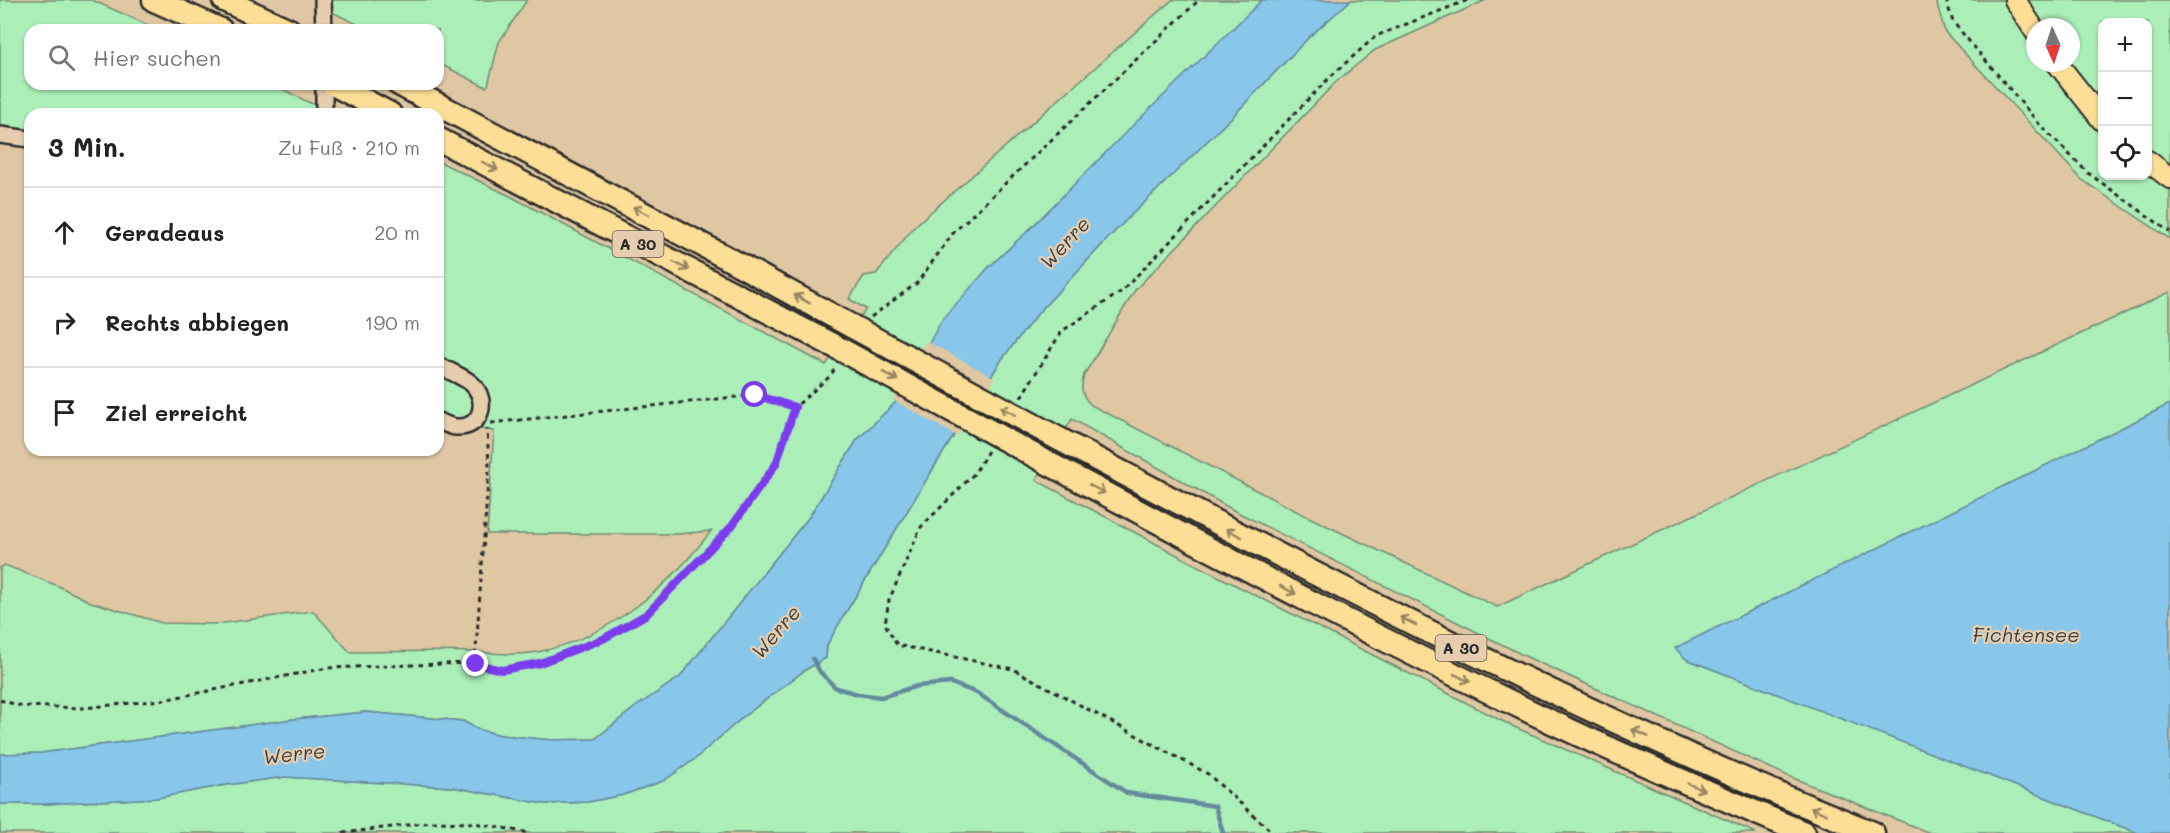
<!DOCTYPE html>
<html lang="de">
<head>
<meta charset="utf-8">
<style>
	:root { --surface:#fff; --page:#f6f6f6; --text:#222; --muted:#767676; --line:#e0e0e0 }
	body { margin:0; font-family:Mali,sans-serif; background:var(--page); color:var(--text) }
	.controls { position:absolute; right:18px; top:18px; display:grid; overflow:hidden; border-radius:12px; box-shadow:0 2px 4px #0004 }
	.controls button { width:54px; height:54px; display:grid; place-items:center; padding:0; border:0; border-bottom:2px solid var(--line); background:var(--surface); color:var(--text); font:30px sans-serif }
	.compass { position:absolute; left:2026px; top:18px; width:54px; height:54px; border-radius:50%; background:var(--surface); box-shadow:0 2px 4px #0004; rotate:177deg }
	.stop { position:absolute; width:18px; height:18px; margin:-14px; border:4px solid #7c3aed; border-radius:50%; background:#fff }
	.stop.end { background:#7c3aed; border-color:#fff; box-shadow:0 2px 6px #0008 }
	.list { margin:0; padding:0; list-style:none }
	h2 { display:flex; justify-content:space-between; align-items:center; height:78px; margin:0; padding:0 24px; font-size:26px }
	h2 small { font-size:20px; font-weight:400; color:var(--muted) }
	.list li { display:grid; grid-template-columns:39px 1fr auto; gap:18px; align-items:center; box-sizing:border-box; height:90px; padding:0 24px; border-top:2px solid var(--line) }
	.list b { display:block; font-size:22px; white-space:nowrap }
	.list em { font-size:20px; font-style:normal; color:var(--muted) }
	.icon { flex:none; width:33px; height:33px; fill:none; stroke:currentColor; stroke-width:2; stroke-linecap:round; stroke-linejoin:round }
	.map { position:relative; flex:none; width:2170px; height:833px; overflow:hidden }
	.search { position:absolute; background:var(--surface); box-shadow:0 2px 4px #0004; left:24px; top:24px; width:420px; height:66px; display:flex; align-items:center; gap:15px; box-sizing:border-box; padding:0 21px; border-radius:18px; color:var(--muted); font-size:22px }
	.panel { position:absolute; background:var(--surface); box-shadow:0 2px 4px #0004; left:24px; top:108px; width:420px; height:348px; border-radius:18px }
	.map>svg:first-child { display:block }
	.green { fill:#abeeb8; stroke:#6b8c72; stroke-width:1.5; fill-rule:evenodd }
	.water { fill:#88c7e9; stroke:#63899d; stroke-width:1.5 }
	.pier { fill:#e0c7a3 }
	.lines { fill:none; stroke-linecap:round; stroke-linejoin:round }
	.stream { stroke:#63899d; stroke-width:4.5 }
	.minor-casing { stroke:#2b2b2b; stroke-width:20 }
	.major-casing { stroke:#2b2b2b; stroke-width:24 }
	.highway-casing { stroke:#2b2b2b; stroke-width:27 }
	.path { stroke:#2b2b2b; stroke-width:3; stroke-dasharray:4.5 4.5; stroke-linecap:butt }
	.minor { stroke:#e6cdae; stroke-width:15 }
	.major { stroke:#fdde96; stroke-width:20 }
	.highway { stroke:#fdde96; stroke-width:22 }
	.highway-bridge-casing { stroke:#2b2b2b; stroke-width:27; stroke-linecap:butt }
	.highway-bridge { stroke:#fdde96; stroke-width:22 }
	.oneway { stroke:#948460 }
	.route { stroke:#7c3aed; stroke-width:8 }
	.labels { text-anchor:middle; stroke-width:4.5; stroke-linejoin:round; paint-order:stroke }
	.shield { fill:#e6cdae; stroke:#635c52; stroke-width:1.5 }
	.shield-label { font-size:16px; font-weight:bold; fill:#2b2b2b }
	.water-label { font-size:20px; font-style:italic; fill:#394248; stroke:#e6cdae }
</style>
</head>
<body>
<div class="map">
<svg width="2170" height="833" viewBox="0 0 2170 833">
	<rect width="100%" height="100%" fill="#e0c7a3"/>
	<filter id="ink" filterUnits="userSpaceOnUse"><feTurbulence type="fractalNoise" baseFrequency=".0167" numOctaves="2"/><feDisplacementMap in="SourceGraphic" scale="12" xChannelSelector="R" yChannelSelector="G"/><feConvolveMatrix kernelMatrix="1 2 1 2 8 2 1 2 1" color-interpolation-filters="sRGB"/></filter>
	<g filter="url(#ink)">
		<g class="green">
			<path d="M0 0H92L159 30H30V84H272L308 102 339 114H30V134L0 130Z"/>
			<path d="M332 0H527L499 42 488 85 486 87 438 63V30H369L332 12Z"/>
			<path d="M1172 0H1262L1032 227 988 268 896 402 857 440 809 517 680 677 634 708 595 739 552 740 501 735 477 729 463 721 366 712 294 719 41 753 0 754V568L5 565 58 586 91 602 162 623 216 624 313 611 350 652C391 652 433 650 474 652 496 653 516 656 538 652 610 637 668 588 711 531L679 534H487L494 431 474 428 438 416V161L510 196 826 365 866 309 849 299 864 276 876 274 915 226Z"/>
			<path d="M1351 0H1486L1375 50 1337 81 1135 290 1084 375C1080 388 1081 395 1091 405L1298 512 1497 607 2170 292V404L1676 648 1687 659 2138 833H1930L1788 776 1527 657 1235 511 1072 419 1036 480 1198 566 1512 726 1756 833H0V804H44L156 798 220 786 285 777 452 787 545 804 588 802 623 795 663 781 695 759 743 717 805 670 826 658 827 645 843 617 931 472 1002 359 1039 312 1116 230 1234 115 1309 37Z"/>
			<path d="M1936 0H2170V239L2081 179 1945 32ZM2102 22H2148V176H2102ZM2035 27H2071V63H2035Z"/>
		</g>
		<g class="water">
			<path d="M1262 0H1351L1309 37 1234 115 1116 230 1039 312 1002 359 931 472 843 617 827 645 826 658 805 670 743 717 695 759 663 781 623 795 588 802 545 804 452 787 285 777 220 786 156 798 44 804H0V754L41 753 294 719 366 712 463 721 477 729 501 735 552 740 595 739 634 708 680 677 809 517 857 440 896 402 942 320 988 268 1032 227 1125 133Z"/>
			<path d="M2170 404V833H2138L1686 659 1675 648Z"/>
		</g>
		<path class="pier" d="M926 341 995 378 957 436 893 400Z"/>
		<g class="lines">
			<path class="stream" d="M813 659 820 672 836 688 858 694 881 697 917 686 951 683 977 693 1127 793 1215 806 1223 833"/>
			<defs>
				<g id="minor">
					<path d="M323 0 324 30"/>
					<path d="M324 84V114"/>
					<path d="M0 135 30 139"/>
					<path d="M438 365C448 371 463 376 472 384 489 400 482 429 456 427 450 427 444 423 438 421"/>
				</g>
				<g id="major">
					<path d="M2015 0 2035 31"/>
					<path d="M2057 63 2102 120"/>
					<path d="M2148 161 2170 178"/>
				</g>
				<g id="highway">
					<path d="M154 0 221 30"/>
					<path d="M224 0 289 30"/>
					<path d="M333 84 390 114"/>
					<path d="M399 84 729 259 853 327"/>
					<path d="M438 139 838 348"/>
					<path d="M1059 439C1325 581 1593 721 1873 833"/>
					<path d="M1046 462C1219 555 1393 647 1571 731 1648 767 1726 800 1804 833"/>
				</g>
			</defs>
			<use href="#minor" class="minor-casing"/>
			<use href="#major" class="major-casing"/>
			<use href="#highway" class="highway-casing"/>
			<g class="path">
				<path d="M1946 0 1953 22 2041 126 2088 173 2170 232"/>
				<path d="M871 317 917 283 954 232 1199 0"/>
				<path d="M1021 397 1062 331 1122 291 1331 76 1376 36 1468 0"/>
				<path d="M491 423 755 395 795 407"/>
				<path d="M988 451 974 474 921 527 889 600 885 624 897 645 1013 669 1208 774 1273 833"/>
				<path d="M475 664 489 466 487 429"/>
				<path d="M0 700 21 706 83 708 162 700 327 668 470 663 502 670 540 663 603 639 647 614 731 526 776 464 795 407 829 377 835 369"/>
				<path d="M343 833 432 822 475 823 530 833"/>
			</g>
			<use href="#minor" class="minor"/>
			<use href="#major" class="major"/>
			<use href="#highway" class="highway"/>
			<defs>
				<g id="highway-bridge">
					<path d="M853 327 1059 439"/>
					<path d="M838 348 1046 462"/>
				</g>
			</defs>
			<use href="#highway-bridge" class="highway-bridge-casing"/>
			<use href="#highway-bridge" class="highway-bridge"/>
		</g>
		<defs><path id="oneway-shaft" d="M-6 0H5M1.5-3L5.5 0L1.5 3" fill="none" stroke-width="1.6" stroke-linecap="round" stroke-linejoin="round" transform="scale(1.5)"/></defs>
		<g class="oneway">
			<use href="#oneway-shaft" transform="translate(490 166) rotate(28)"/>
			<use href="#oneway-shaft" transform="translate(641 211) rotate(-152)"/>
			<use href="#oneway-shaft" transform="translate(681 266) rotate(28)"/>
			<use href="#oneway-shaft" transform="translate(802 299) rotate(-151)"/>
			<use href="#oneway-shaft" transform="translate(890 376) rotate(29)"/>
			<use href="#oneway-shaft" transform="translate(1008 411) rotate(-152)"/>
			<use href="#oneway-shaft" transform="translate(1097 489) rotate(28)"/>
			<use href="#oneway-shaft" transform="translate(1234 533) rotate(-152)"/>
			<use href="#oneway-shaft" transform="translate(1288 590) rotate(27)"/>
			<use href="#oneway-shaft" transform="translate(1408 621) rotate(-153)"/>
			<use href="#oneway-shaft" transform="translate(1462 678) rotate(26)"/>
			<use href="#oneway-shaft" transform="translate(1640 733) rotate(-156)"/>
			<use href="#oneway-shaft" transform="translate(1696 787) rotate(23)"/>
			<use href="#oneway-shaft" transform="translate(1819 811) rotate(-157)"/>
		</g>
	</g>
	<g class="lines" filter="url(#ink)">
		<path class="route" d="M476 664 502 670 540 663 603 639 647 614 732 526 776 464 795 407 755 395"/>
	</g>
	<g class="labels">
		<g class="shield">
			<rect x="612.5" y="231" width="51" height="26" rx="4.5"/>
			<rect x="1435.5" y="635" width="51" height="26" rx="4.5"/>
		</g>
		<g class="shield-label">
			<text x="638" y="250">A 30</text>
			<text x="1461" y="654">A 30</text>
		</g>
		<g class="water-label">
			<text transform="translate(1065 243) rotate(-47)" y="7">Werre</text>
			<text transform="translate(776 632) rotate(-49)" y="7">Werre</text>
			<text x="2026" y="642">Fichtensee</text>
			<text transform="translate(294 754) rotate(-6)" y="7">Werre</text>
		</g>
	</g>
</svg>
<div class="controls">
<button>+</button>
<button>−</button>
<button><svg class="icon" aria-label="locate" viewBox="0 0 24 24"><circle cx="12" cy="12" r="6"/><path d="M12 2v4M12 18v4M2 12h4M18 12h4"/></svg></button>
</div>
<svg class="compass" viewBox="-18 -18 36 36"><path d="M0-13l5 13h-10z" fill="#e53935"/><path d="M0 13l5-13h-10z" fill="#767676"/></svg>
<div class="stop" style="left:755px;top:395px"></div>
<div class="stop end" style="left:476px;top:664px"></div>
<div class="search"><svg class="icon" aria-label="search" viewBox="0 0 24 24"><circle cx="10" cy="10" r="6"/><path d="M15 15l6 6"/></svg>Hier suchen</div>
<section class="panel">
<h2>3 Min.<small>Zu Fuß · 210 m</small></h2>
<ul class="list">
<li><svg class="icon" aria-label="ahead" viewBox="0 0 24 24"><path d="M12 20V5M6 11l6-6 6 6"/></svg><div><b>Geradeaus</b></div><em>20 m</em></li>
<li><svg class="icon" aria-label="right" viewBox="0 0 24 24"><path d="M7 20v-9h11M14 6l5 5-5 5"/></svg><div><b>Rechts abbiegen</b></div><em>190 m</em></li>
<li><svg class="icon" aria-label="arrive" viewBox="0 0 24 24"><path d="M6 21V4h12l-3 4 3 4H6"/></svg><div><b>Ziel erreicht</b></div></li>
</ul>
</section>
</div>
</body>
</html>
